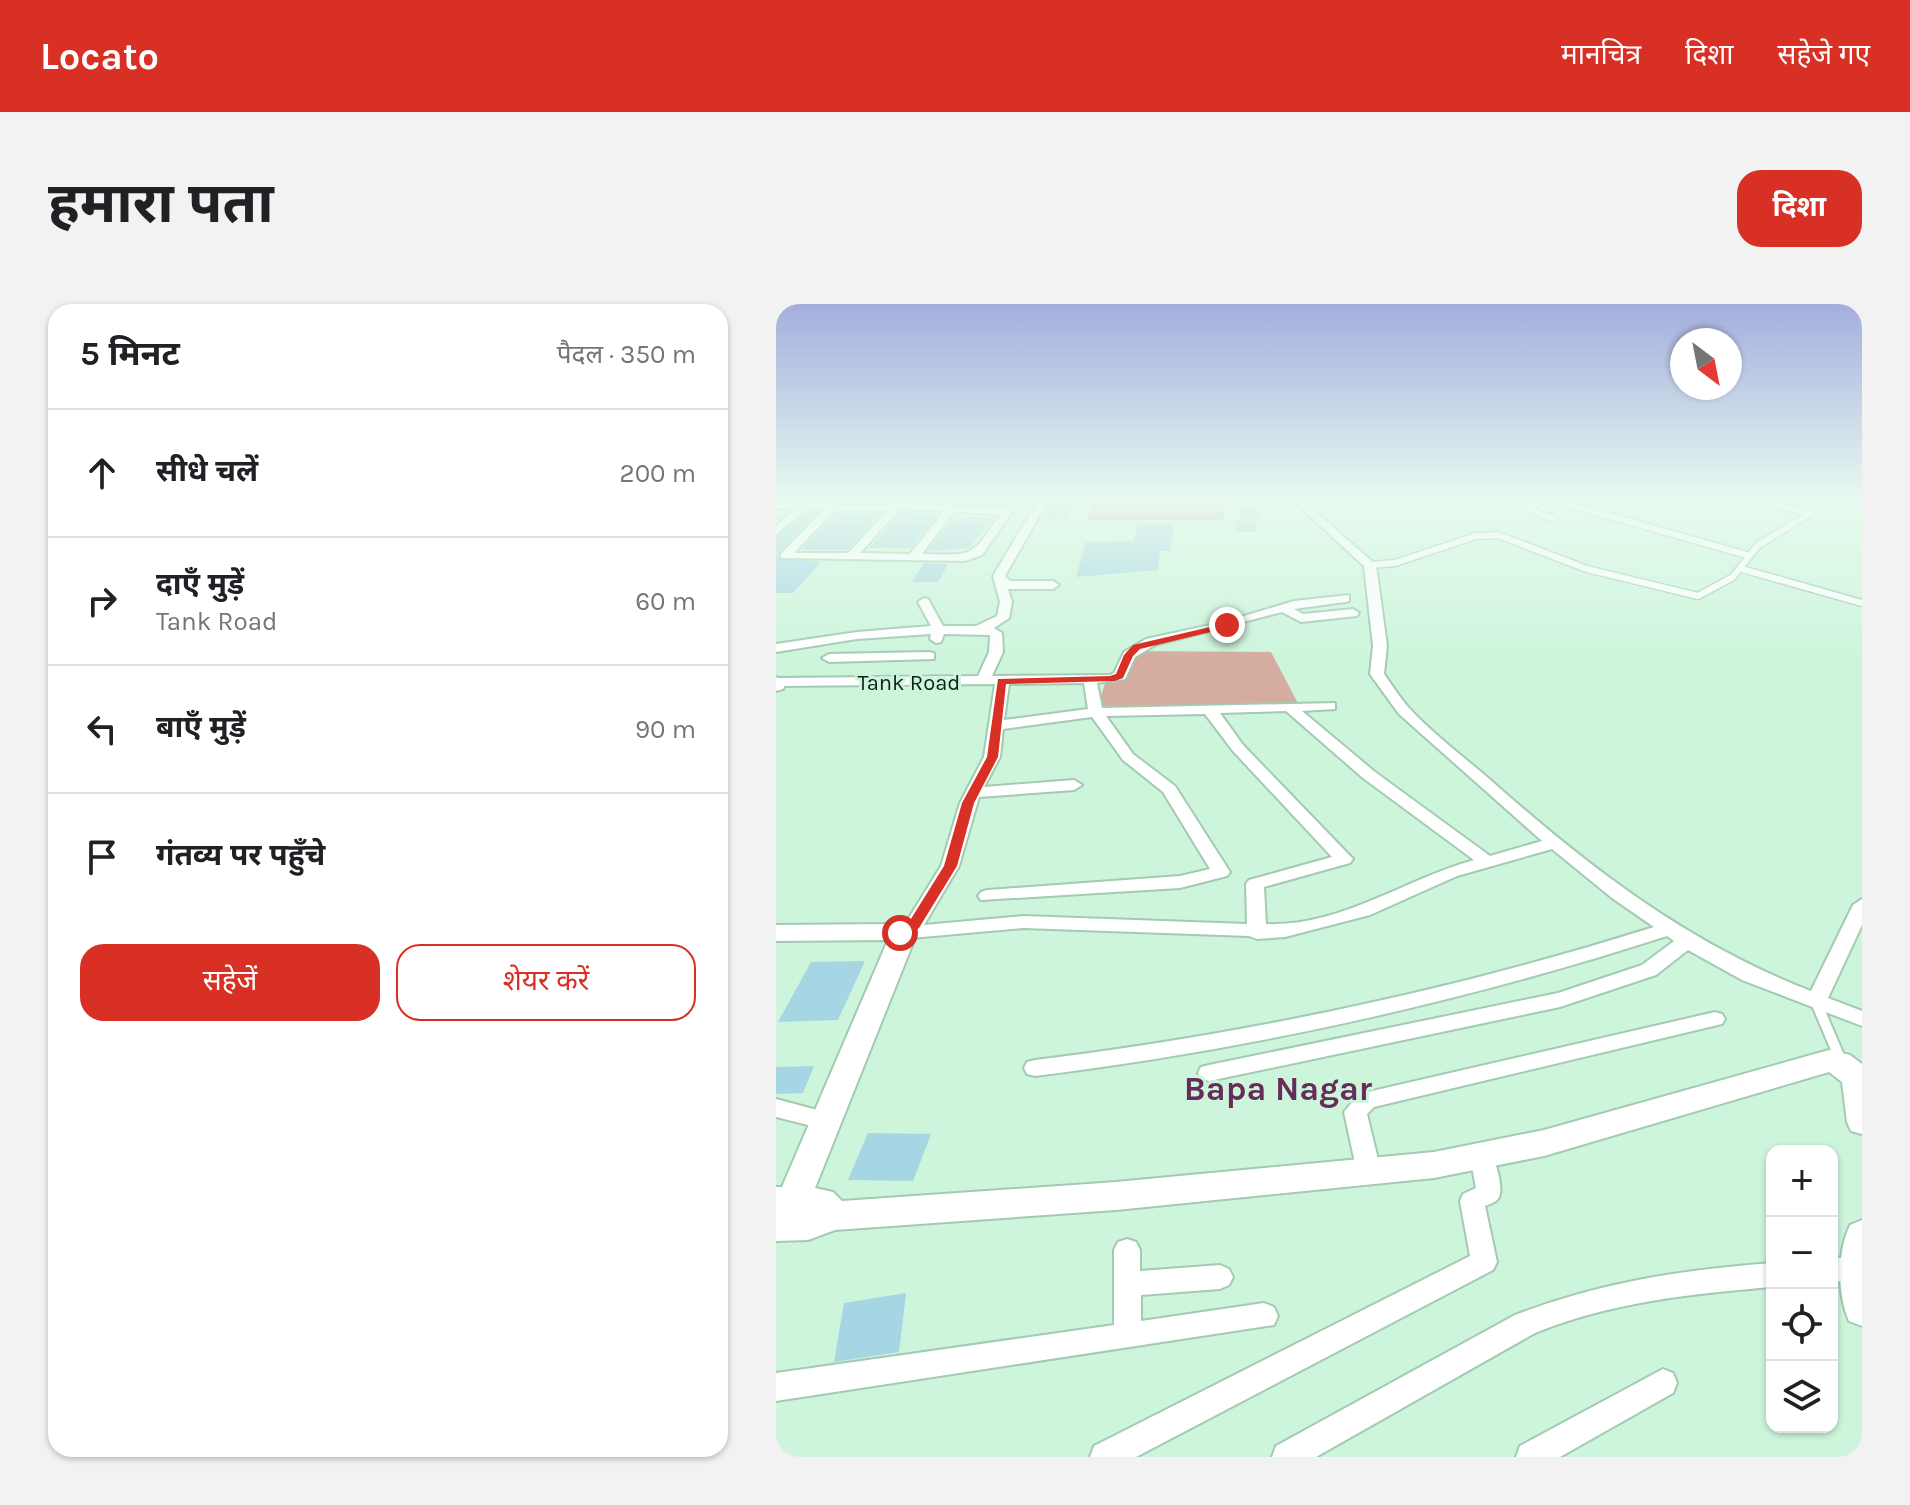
<!DOCTYPE html>
<html lang="hi">
<head>
<meta charset="utf-8">
<style>
	:root { --surface:#fff; --page:#f2f2f2; --text:#202124; --muted:#757577; --line:#e0e0e0; --accent:#d93025 }
	body { margin:0; font-family:Karla,"Noto Sans Devanagari",sans-serif; background:var(--page); color:var(--text) }
	.controls { position:absolute; right:24px; bottom:24px; display:grid; overflow:hidden; border-radius:16px; box-shadow:0 2px 6px #0004 }
	.controls button { width:72px; height:72px; display:grid; place-items:center; padding:0; border:0; border-bottom:2px solid var(--line); background:var(--surface); color:var(--text); font:40px sans-serif }
	.compass { position:absolute; left:894px; top:24px; width:72px; height:72px; border-radius:50%; background:var(--surface); box-shadow:0 2px 6px #0004; rotate:148deg }
	.stop { position:absolute; width:24px; height:24px; margin:-18px; border:6px solid #d93025; border-radius:50%; background:#fff }
	.stop.end { background:#d93025; border-color:#fff; box-shadow:0 2px 8px #0008 }
	.list { margin:0; padding:0; list-style:none }
	h2 { display:flex; justify-content:space-between; align-items:center; height:104px; margin:0; padding:0 32px; font-size:34px }
	h2 small { font-size:26px; font-weight:400; color:var(--muted) }
	.list li { display:grid; grid-template-columns:52px 1fr auto; gap:24px; align-items:center; box-sizing:border-box; height:128px; padding:0 32px; border-top:2px solid var(--line) }
	.list b { display:block; font-size:30px; white-space:nowrap }
	.list p { margin:0; font-size:26px; white-space:nowrap; color:var(--muted) }
	.list em { font-size:26px; font-style:normal; color:var(--muted) }
	.actions { display:flex; gap:16px; padding:24px 32px }
	.actions a { flex:1; padding:18px 0; border:2px solid var(--accent); border-radius:24px; text-align:center; font-size:28px; color:var(--accent) }
	.actions .main { background:var(--accent); color:#fff }
	.icon { flex:none; width:44px; height:44px; fill:none; stroke:currentColor; stroke-width:2; stroke-linecap:round; stroke-linejoin:round }
	.map { position:relative; flex:none; width:1086px; height:1153px; overflow:hidden; border-radius:24px }
	header { display:flex; align-items:center; gap:48px; box-sizing:border-box; height:112px; padding:0 40px; background:var(--accent); color:#fff }
	header strong { font-size:38px }
	nav { display:flex; gap:44px; margin-inline-start:auto; font-size:28px }
	.intro { display:flex; align-items:center; justify-content:space-between; box-sizing:border-box; height:192px; padding:0 48px }
	h1 { margin:0; font-size:56px }
	.button { padding:20px 36px; border-radius:24px; background:var(--accent); color:#fff; font-size:28px; font-weight:700 }
	main { display:flex; gap:48px; padding:0 48px }
	aside { flex:1; background:var(--surface); border-radius:24px; box-shadow:0 2px 6px #0004 }
	.map>svg:first-child { display:block }
	.green { fill:#d5aca0 }
	.building { fill:#a6d5e3 }
	.lines { fill:none; stroke-linecap:round; stroke-linejoin:round }
	.lane-far1-casing { stroke:#a3cab2; stroke-width:9 }
	.lane-casing { stroke:#a3cab2; stroke-width:14 }
	.street-casing { stroke:#a3cab2; stroke-width:4 }
	.secondary-casing { stroke:#a3cab2; stroke-width:4 }
	.lane-far1 { stroke:#fff; stroke-width:6 }
	.lane { stroke:#fff; stroke-width:10 }
	.street { fill:#fff; fill-rule:evenodd }
	.secondary { fill:#fff; fill-rule:evenodd }
	.route { fill:#d93025 }
	.labels { text-anchor:middle; stroke-width:6; stroke-linejoin:round; paint-order:stroke }
	.far-street-label { font-size:22px; fill:#101f16; stroke:#cdf5dc }
	.near-neighbourhood-label { font-size:34px; font-weight:bold; fill:#662d58; stroke:#cdf5dc }
</style>
</head>
<body>
<header>
<strong>Locato</strong>
<nav><a>मानचित्र</a><a>दिशा</a><a>सहेजे गए</a></nav>
</header>
<div class="intro"><h1>हमारा पता</h1><a class="button">दिशा</a></div>
<main>
<aside>
<h2>5 मिनट<small>पैदल · 350 m</small></h2>
<ul class="list">
<li><svg class="icon" aria-label="ahead" viewBox="0 0 24 24"><path d="M12 20V5M6 11l6-6 6 6"/></svg><div><b>सीधे चलें</b></div><em>200 m</em></li>
<li><svg class="icon" aria-label="right" viewBox="0 0 24 24"><path d="M7 20v-9h11M14 6l5 5-5 5"/></svg><div><b>दाएँ मुड़ें</b><p>Tank Road</p></div><em>60 m</em></li>
<li><svg class="icon" aria-label="left" viewBox="0 0 24 24"><path d="M17 20v-9H6M10 6l-5 5 5 5"/></svg><div><b>बाएँ मुड़ें</b></div><em>90 m</em></li>
<li><svg class="icon" aria-label="arrive" viewBox="0 0 24 24"><path d="M6 21V4h12l-3 4 3 4H6"/></svg><div><b>गंतव्य पर पहुँचे</b></div></li>
</ul>
<div class="actions"><a class="main">सहेजें</a><a>शेयर करें</a></div>
</aside>
<div class="map">
<svg width="1086" height="1153" viewBox="0 0 1086 1153">
	<rect width="100%" height="100%" fill="#cdf5dc"/>
	<g class="green">
		<path d="M322 193H451L447 216H311Z"/>
		<path d="M357 347 495 348 524 403 434 407 321 403 331 374 344 372Z"/>
	</g>
	<g class="building">
		<path d="M285 193H300L296 207H292L291 214 268 215 274 200H281Z"/>
		<path d="M466 202H485L479 228H459Z"/>
		<path d="M33 207H42L3 248 2 254 45 258 17 289H0V234Z"/>
		<path d="M125 208 162 210 135 244H93Z"/>
		<path d="M59 210H104L71 246H25Z"/>
		<path d="M178 213H219L193 244 152 247Z"/>
		<path d="M362 219H398L395 247H384L382 266 300 273 310 238 357 237Z"/>
		<path d="M148 259 172 260 162 278H136Z"/>
		<path d="M89 657 62 716 2 718 35 658Z"/>
		<path d="M38 762 27 789 0 790V763Z"/>
		<path d="M92 829 155 830 137 877 72 876Z"/>
		<path d="M130 989 123 1048 58 1058 68 999Z"/>
	</g>
	<g class="lines">
		<defs>
			<g id="lane-far1">
				<path d="M773 193 752 205 777 215"/>
				<path d="M961 193 1034 209"/>
				<path d="M770 194 971 251"/>
				<path d="M594 261 619 259 700 232 722 231 811 265 922 292 957 273 981 242 1060 193"/>
				<path d="M966 265 1086 299"/>
			</g>
			<path id="lane" d="M1040 698 1065 757"/>
			<g id="street">
				<path d="M61 193H71L64 201H117L125 193H133L130 199 232 204 237 207 206 251 189 257 5 254V250L49 204H32L0 231V222L20 204H0V198H48L53 201ZM124 205 168 207 134 250 84 249ZM58 207H111L72 249H18ZM178 208 225 210C193 254 201 251 146 250Z"/>
				<path d="M264 193H274L229 272 234 277H277L283 281 277 285H232L236 298 233 314 218 324 226 329 227 348 216 372 334 371 338 369 348 348 370 335 448 318 518 297 573 291V297L569 298 518 305 527 310 577 305 583 309 581 312 525 318 506 308 379 341 359 353 349 375 321 379 326 404 559 399V405L526 407 599 468 714 552 766 537 623 410 594 370 597 342 588 262 513 193H523L600 261 611 342 608 370C616 381 624 394 633 404 656 429 685 451 711 473 810 561 910 639 1035 687L1077 601 1086 595V621L1052 694 1086 707V722L966 676 912 646 880 671 784 703 433 777 425 775 422 769 425 763 433 761 782 689 866 661 898 637 891 632C684 699 475 745 259 772L251 770 248 764 251 758 259 756C470 730 675 687 878 623L836 594 776 545 681 572 594 611 509 633 481 635 473 632 247 624 124 635 117 633 114 629 131 617 165 562 184 499 208 453 219 380 2 382 0 374 202 372 213 348 214 331 168 330 165 338 160 339 154 335 155 330 81 335 0 348V340L81 328 155 322 142 298 148 294 152 295 167 322H200L221 312 224 298 217 272ZM308 379 312 405 228 416 233 380ZM510 407 587 474 698 556C629 575 564 623 490 620L488 583 574 559 577 555 467 441 444 409ZM429 410 457 447 556 553 473 576 470 580 471 620 247 612 148 621 183 562 203 493 298 486 306 481 298 476 208 483 224 453 227 425 316 413 347 456 387 488 434 565 404 572 211 586 205 588 202 592 205 596 404 584 451 572 454 568 399 482 357 450 330 412Z"/>
				<path d="M153 348 158 349V355L53 358 46 354 53 350Z"/>
				<path d="M939 708 946 710 949 715 946 720 598 803 591 810 605 868 602 875 593 878 584 875 581 868 568 808 583 790Z"/>
				<path d="M0 795 56 810 60 816 56 822 48 825 0 813Z"/>
				<path d="M706 843 714 846C719 856 730 888 721 896 718 899 713 900 709 902L721 958 717 966 360 1153H314L318 1142 694 952 684 897 687 890 700 884 694 853 698 846Z"/>
				<path d="M351 935 360 938 364 946V967L444 961 453 965 457 973 453 981 444 985 365 991V1017L488 999 498 1003 502 1012 498 1021 0 1097V1069L338 1021V946L342 938Z"/>
				<path d="M1086 953V975L1056 978V954Z"/>
				<path d="M996 959V983C914 990 835 998 759 1029L540 1153H496L500 1142 739 1011C825 978 905 966 996 959Z"/>
				<path d="M887 1065 897 1069 901 1079 897 1089 784 1153H740L744 1142Z"/>
			</g>
			<g id="secondary">
				<path d="M0 373 11 378 7 385 0 387Z"/>
				<path d="M114 620 133 623 139 634 39 884 57 888 66 897 340 878 658 848 768 826 1053 746 1074 751 1086 760V830L1075 827 1071 818 1066 778 1053 768 768 852 658 874 340 906 59 926 32 936 0 937V883H6L112 636 0 637V621Z"/>
				<path d="M1086 916V1022L1073 1017C1061 990 1061 948 1074 921Z"/>
			</g>
		</defs>
		<use href="#lane-far1" class="lane-far1-casing"/>
		<use href="#lane" class="lane-casing"/>
		<use href="#street" class="street-casing"/>
		<use href="#secondary" class="secondary-casing"/>
		<use href="#lane-far1" class="lane-far1"/>
		<use href="#lane" class="lane"/>
		<use href="#street" class="street"/>
		<use href="#secondary" class="secondary"/>
	</g>
	<linearGradient id="sky" x2="0" y2="1"><stop stop-color="#a4aedd"/><stop offset="0.55" stop-color="#e8faef"/><stop offset="1" stop-color="#e8faef" stop-opacity="0"/></linearGradient>
	<rect width="1086" height="354" fill="url(#sky)"/>
	<path class="route" d="M451 319 455 323 364 345 357 352 347 374 339 377 230 380 222 453 198 499 181 562 143 624 129 633H119V626L133 618 168 562 186 499 211 453 222 375 334 372 340 370 348 351 357 341Z"/>
	<g class="labels">
		<g class="far-street-label">
			<text x="133" y="386">Tank Road</text>
		</g>
		<g class="near-neighbourhood-label">
			<text x="502" y="796">Bapa Nagar</text>
		</g>
	</g>
</svg>
<div class="controls">
<button>+</button>
<button>−</button>
<button><svg class="icon" aria-label="locate" viewBox="0 0 24 24"><circle cx="12" cy="12" r="6"/><path d="M12 2v4M12 18v4M2 12h4M18 12h4"/></svg></button>
<button><svg class="icon" aria-label="layers" viewBox="0 0 24 24"><path d="M12 4l9 5-9 5-9-5zM3 14l9 5 9-5"/></svg></button>
</div>
<svg class="compass" viewBox="-18 -18 36 36"><path d="M0-13l5 13h-10z" fill="#e53935"/><path d="M0 13l5-13h-10z" fill="#757577"/></svg>
<div class="stop" style="left:124px;top:629px"></div>
<div class="stop end" style="left:451px;top:321px"></div>
</div>
</main>
</body>
</html>
